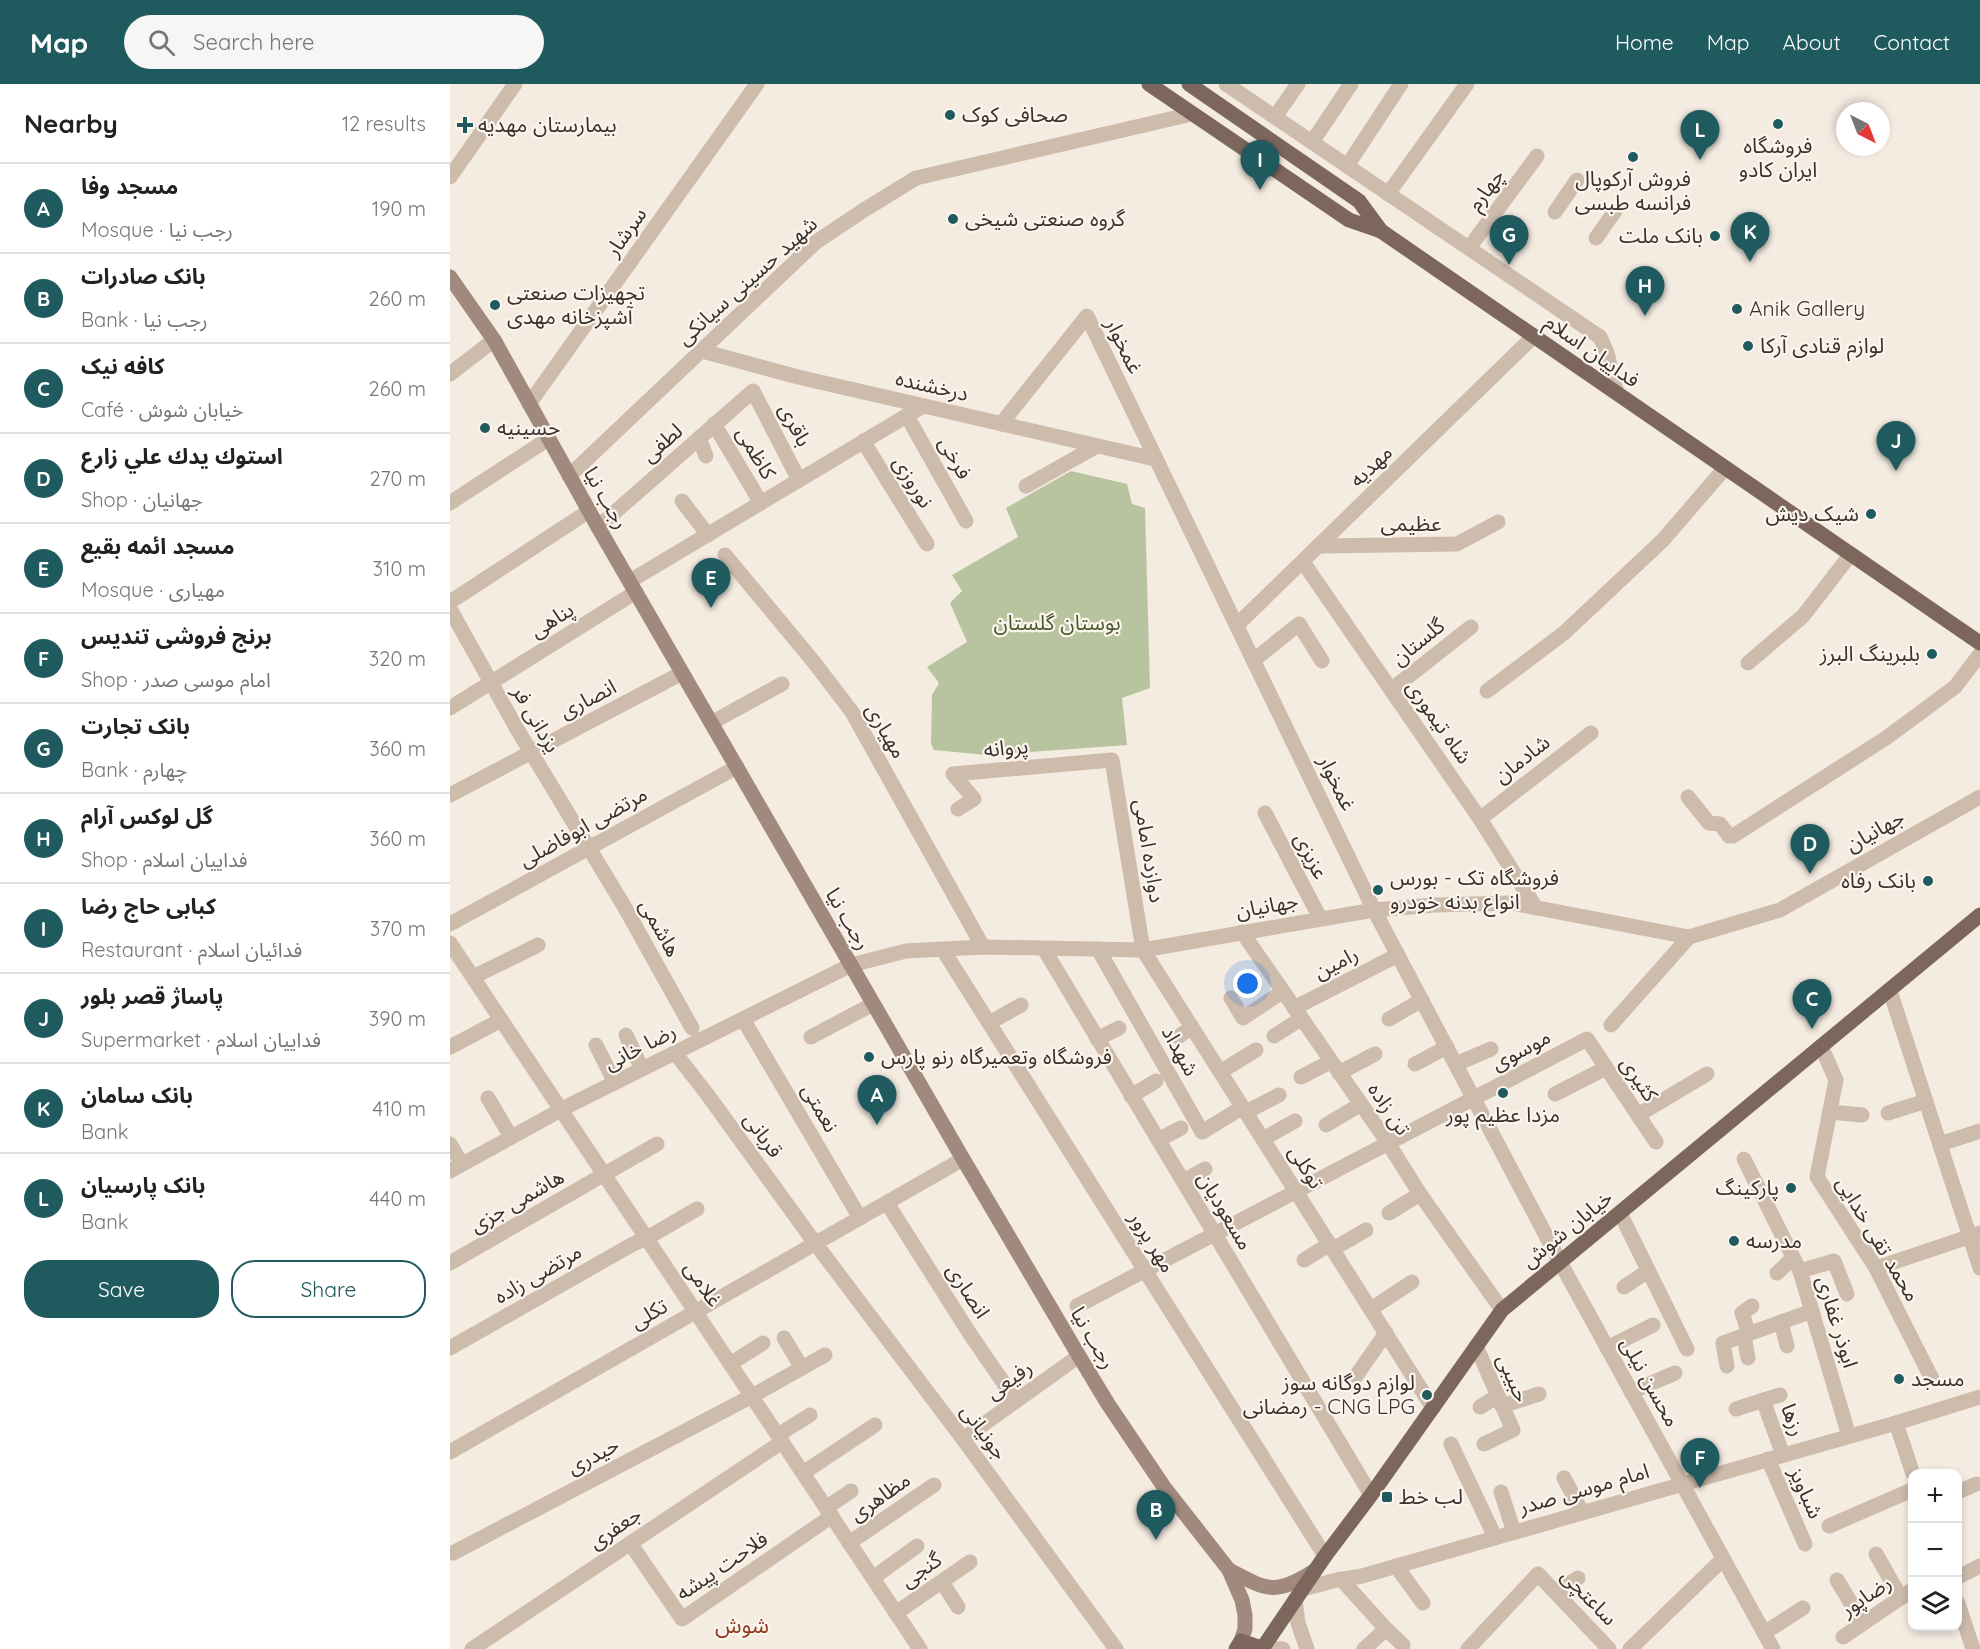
<!DOCTYPE html>
<html lang="en">
<head>
<meta charset="utf-8">
<style>
	:root { --surface:#fff; --page:#f6f6f6; --text:#222; --muted:#767676; --line:#e0e0e0; --accent:#1f5a5e }
	body { margin:0; font-family:Quicksand,"Noto Sans Arabic",sans-serif; background:var(--page); color:var(--text) }
	.controls { position:absolute; right:18px; bottom:18px; display:grid; overflow:hidden; border-radius:12px; box-shadow:0 3px 9px #0003 }
	.controls button { width:54px; height:54px; display:grid; place-items:center; padding:0; border:0; border-bottom:2px solid var(--line); background:var(--surface); color:var(--text); font:30px sans-serif }
	.compass { position:absolute; left:1386px; top:18px; width:54px; height:54px; border-radius:50%; background:var(--surface); box-shadow:0 3px 9px #0003; rotate:138deg }
	.you { position:absolute; left:798px; top:900px; width:21px; height:21px; margin:-15px; border:4px solid #fff; border-radius:50%; background:#1a73e8; box-shadow:0 0 0 9px #1a73e833 }
	.badge { display:grid; place-items:center; width:39px; height:39px; border-radius:50%; background:var(--accent); color:#fff; font-size:20px; font-weight:700 }
	.pin { position:absolute; translate:-50% -50px; filter:drop-shadow(0 2px 3px #0008) }
	.pin::after { content:''; position:absolute; top:32px; width:21px; height:18px; background:inherit; clip-path:polygon(0 0,100% 0,50% 100%) }
	.list { margin:0; padding:0; list-style:none }
	h2 { display:flex; justify-content:space-between; align-items:center; height:78px; margin:0; padding:0 24px; font-size:26px }
	h2 small { font-size:20px; font-weight:400; color:var(--muted) }
	.list li { display:grid; grid-template-columns:39px 1fr auto; gap:18px; align-items:center; box-sizing:border-box; height:90px; padding:0 24px; border-top:2px solid var(--line) }
	.list b { display:block; font-size:22px; white-space:nowrap }
	.list p { margin:0; font-size:20px; white-space:nowrap; color:var(--muted) }
	.list em { font-size:20px; font-style:normal; color:var(--muted) }
	.actions { display:flex; gap:12px; padding:18px 24px }
	.actions a { flex:1; padding:14px 0; border:2px solid var(--accent); border-radius:24px; text-align:center; font-size:21px; color:var(--accent) }
	.actions .main { background:var(--accent); color:#fff }
	.icon { flex:none; width:33px; height:33px; fill:none; stroke:currentColor; stroke-width:2; stroke-linecap:round; stroke-linejoin:round }
	.map { position:relative; flex:none; width:1530px; height:1565px; overflow:hidden }
	header { display:flex; align-items:center; gap:36px; box-sizing:border-box; height:84px; padding:0 30px; background:var(--accent); color:#fff }
	header strong { font-size:28px }
	nav { display:flex; gap:33px; margin-inline-start:auto; font-size:21px }
	.search { width:420px; height:54px; background:var(--page); display:flex; align-items:center; gap:15px; box-sizing:border-box; padding:0 21px; border-radius:33px; color:var(--muted); font-size:22px }
	main { display:flex }
	aside { flex:1; background:var(--surface) }
	.map>svg:first-child { display:block }
	.green { fill:#b8c4a0 }
	.lines { fill:none; stroke-linecap:round; stroke-linejoin:round }
	.minor { stroke:#cdbbac; stroke-width:15 }
	.tertiary { stroke:#cdbbac; stroke-width:15 }
	.secondary { stroke:#a18a7d; stroke-width:15 }
	.primary { stroke:#7d675c; stroke-width:15 }
	.poi-dot { fill:#1f5a5e; stroke:#fbf5ee; stroke-width:2 }
	.labels { text-anchor:middle; stroke-width:4.5; stroke-linejoin:round; paint-order:stroke }
	.poi-label { font-size:21px; fill:#3b302b; stroke:#fbf5ee; text-anchor:start }
	.street-label { font-size:21px; fill:#3b302b; stroke:#fbf5ee }
	.park-label { font-size:21px; fill:#4a5a2e; stroke:#fbf5ee }
	.neighbourhood-label { font-size:22px; fill:#8c3b22; stroke:#fbf5ee }
</style>
</head>
<body>
<header>
<strong>Map</strong>
<div class="search"><svg class="icon" aria-label="search" viewBox="0 0 24 24"><circle cx="10" cy="10" r="6"/><path d="M15 15l6 6"/></svg>Search here</div>
<nav><a>Home</a><a>Map</a><a>About</a><a>Contact</a></nav>
</header>
<main>
<aside>
<h2>Nearby<small>12 results</small></h2>
<ul class="list">
<li><span class="badge">A</span><div><b>مسجد وفا</b><p>Mosque · رجب نیا</p></div><em>190 m</em></li>
<li><span class="badge">B</span><div><b>بانک صادرات</b><p>Bank · رجب نیا</p></div><em>260 m</em></li>
<li><span class="badge">C</span><div><b>کافه نیک</b><p>Café · خیابان شوش</p></div><em>260 m</em></li>
<li><span class="badge">D</span><div><b>استوك يدك علي زارع</b><p>Shop · جهانیان</p></div><em>270 m</em></li>
<li><span class="badge">E</span><div><b>مسجد ائمه بقیع</b><p>Mosque · مهیاری</p></div><em>310 m</em></li>
<li><span class="badge">F</span><div><b>برنج فروشی تندیس</b><p>Shop · امام موسی صدر</p></div><em>320 m</em></li>
<li><span class="badge">G</span><div><b>بانک تجارت</b><p>Bank · چهارم</p></div><em>360 m</em></li>
<li><span class="badge">H</span><div><b>گل لوکس آرام</b><p>Shop · فداییان اسلام</p></div><em>360 m</em></li>
<li><span class="badge">I</span><div><b>کبابی حاج رضا</b><p>Restaurant · فدائیان اسلام</p></div><em>370 m</em></li>
<li><span class="badge">J</span><div><b>پاساژ قصر بلور</b><p>Supermarket · فداییان اسلام</p></div><em>390 m</em></li>
<li><span class="badge">K</span><div><b>بانک سامان</b><p>Bank</p></div><em>410 m</em></li>
<li><span class="badge">L</span><div><b>بانک پارسیان</b><p>Bank</p></div><em>440 m</em></li>
</ul>
<div class="actions"><a class="main">Save</a><a>Share</a></div>
</aside>
<div class="map">
<svg width="1530" height="1565" viewBox="0 0 1530 1565">
	<rect width="100%" height="100%" fill="#f4ebe1"/>
	<path class="green" d="M621 387 677 400 682 420 695 424 700 604 672 614 677 661 537 671 484 666 481 660 482 611 489 599 477 583 517 558 500 519 512 507 502 491 568 453 556 424Z"/>
	<g class="lines">
		<g class="minor">
			<path d="M825 33 848 0"/>
			<path d="M862 58 901 0"/>
			<path d="M897 82 951 0"/>
			<path d="M0 93 65 0"/>
			<path d="M1105 128 1127 96"/>
			<path d="M1146 154 1165 127"/>
			<path d="M1019 164 1087 72"/>
			<path d="M252 267 348 293 705 375"/>
			<path d="M0 290 44 256"/>
			<path d="M79 320 307 0"/>
			<path d="M457 332 516 437"/>
			<path d="M264 340 311 419"/>
			<path d="M551 340 637 232 924 826 1110 1178 1323 1565"/>
			<path d="M249 354 256 372"/>
			<path d="M413 357 477 460"/>
			<path d="M119 392 366 158 414 126 466 94 742 30"/>
			<path d="M576 402 647 362"/>
			<path d="M232 417 258 451"/>
			<path d="M0 419 98 355"/>
			<path d="M148 443 303 307 349 396"/>
			<path d="M870 462 1007 460 1048 438"/>
			<path d="M275 471 363 577 402 628 533 863"/>
			<path d="M853 478 1030 735 1086 824"/>
			<path d="M180 497 473 322"/>
			<path d="M0 518 139 427"/>
			<path d="M0 525 67 645 174 822 242 944"/>
			<path d="M787 541 1084 252"/>
			<path d="M804 576 849 540 872 577"/>
			<path d="M1298 579 1353 532 1401 470"/>
			<path d="M941 606 1021 543"/>
			<path d="M1037 607 1114 549 1213 456 1275 384"/>
			<path d="M0 624 186 508"/>
			<path d="M261 639 332 600"/>
			<path d="M0 711 232 589"/>
			<path d="M1238 713 1259 739 1270 740 1279 752H1283L1436 654 1505 603 1530 570"/>
			<path d="M508 725 524 715 503 690 662 676 693 866 983 1324"/>
			<path d="M815 729 870 834"/>
			<path d="M1030 735 1141 649"/>
			<path d="M0 840 287 683"/>
			<path d="M792 848 938 1059 970 1110 1052 1226"/>
			<path d="M0 859 470 1565"/>
			<path d="M594 865 921 1411"/>
			<path d="M648 865 752 1048 793 1023"/>
			<path d="M493 866 875 1472"/>
			<path d="M23 893 88 861"/>
			<path d="M781 914 793 934 832 908"/>
			<path d="M844 924 948 871"/>
			<path d="M293 935 410 1134"/>
			<path d="M939 935 972 916"/>
			<path d="M539 939 571 921"/>
			<path d="M1161 941 1239 853"/>
			<path d="M176 951 192 985"/>
			<path d="M824 952 851 935"/>
			<path d="M361 953 423 920"/>
			<path d="M728 953 742 943"/>
			<path d="M647 955 669 944"/>
			<path d="M146 961 165 999"/>
			<path d="M1371 962 1386 996 1367 1093 1426 1184 1482 1295"/>
			<path d="M0 963 51 936"/>
			<path d="M225 969 257 1010 365 1159 513 1355 666 1565"/>
			<path d="M965 980 997 963"/>
			<path d="M1006 980 1041 965"/>
			<path d="M770 988 806 966"/>
			<path d="M889 989 925 970"/>
			<path d="M851 993 880 978"/>
			<path d="M1105 1010 1156 984"/>
			<path d="M681 1012 706 997"/>
			<path d="M38 1014 61 1053"/>
			<path d="M796 1028 829 1011"/>
			<path d="M1380 1028 1412 1031"/>
			<path d="M1438 1029 1476 1017"/>
			<path d="M1188 1031 1257 990"/>
			<path d="M876 1041 911 1020"/>
			<path d="M813 1055 845 1037"/>
			<path d="M708 1056 731 1044"/>
			<path d="M0 1060 12 1080"/>
			<path d="M1490 1060 1530 1047"/>
			<path d="M1294 1075 1350 1187 1399 1352"/>
			<path d="M0 1087 118 1022 401 881 456 867 533 863 693 866 924 826 985 821 1061 819 1239 853 1330 826 1530 713"/>
			<path d="M733 1097 755 1085"/>
			<path d="M437 1119 520 1250 566 1317"/>
			<path d="M939 1129 970 1110"/>
			<path d="M1170 1129 1237 1265"/>
			<path d="M883 1165 916 1146"/>
			<path d="M854 1176 880 1160"/>
			<path d="M0 1179 207 1060"/>
			<path d="M1426 1184 1530 1149"/>
			<path d="M1350 1187 1384 1177 1397 1210"/>
			<path d="M1327 1189 1343 1174"/>
			<path d="M1174 1203 1198 1187"/>
			<path d="M627 1222 1137 955 1206 1058"/>
			<path d="M921 1225 962 1198"/>
			<path d="M1331 1238 1337 1262"/>
			<path d="M1299 1250 1292 1229 1302 1222"/>
			<path d="M1294 1252 1298 1274"/>
			<path d="M334 1254 352 1284"/>
			<path d="M1026 1262 1063 1346 1034 1360"/>
			<path d="M0 1264 183 1160 197 1154 247 1125"/>
			<path d="M1157 1264 1203 1241"/>
			<path d="M280 1280 313 1259"/>
			<path d="M1277 1282 1273 1259 1362 1227"/>
			<path d="M906 1292 936 1249"/>
			<path d="M1181 1308 1225 1289"/>
			<path d="M1313 1316 1333 1371"/>
			<path d="M1052 1322 1089 1310"/>
			<path d="M1030 1323 1048 1312"/>
			<path d="M1286 1325 1330 1311"/>
			<path d="M1446 1339 1463 1390"/>
			<path d="M328 1351 360 1331"/>
			<path d="M513 1355 629 1272"/>
			<path d="M1001 1360 1045 1453"/>
			<path d="M0 1368 513 1075"/>
			<path d="M1318 1375 1355 1460"/>
			<path d="M353 1389 425 1341"/>
			<path d="M1114 1394 1132 1428"/>
			<path d="M1051 1408 1064 1448"/>
			<path d="M1508 1408 1526 1400"/>
			<path d="M376 1424 401 1407"/>
			<path d="M1379 1442 1462 1406"/>
			<path d="M180 1459 232 1535 382 1432"/>
			<path d="M399 1459 484 1401"/>
			<path d="M3 1469 302 1312 375 1271"/>
			<path d="M1426 1470 1451 1514"/>
			<path d="M946 1482 973 1519"/>
			<path d="M1508 1493 1530 1482"/>
			<path d="M423 1494 467 1462"/>
			<path d="M891 1495 936 1545 914 1565"/>
			<path d="M1387 1496 1413 1539"/>
			<path d="M492 1498 508 1523"/>
			<path d="M1107 1508 1128 1494"/>
			<path d="M1508 1519 1523 1565"/>
			<path d="M446 1529 520 1478"/>
			<path d="M936 1545 953 1561"/>
			<path d="M1314 1549 1353 1524"/>
			<path d="M1393 1553 1462 1506"/>
			<path d="M22 1565 332 1358"/>
			<path d="M1018 1565 1088 1490 1159 1565"/>
			<path d="M1180 1565 1273 1475"/>
		</g>
		<g class="tertiary">
			<path d="M776 0 1150 253 1157 269 1167 309"/>
			<path d="M938 110 1017 0"/>
			<path d="M1440 907 1530 1184"/>
			<path d="M853 1505 887 1496 912 1492 1446 1339 1530 1313"/>
			<path d="M845 1515 848 1539 857 1565"/>
			<path d="M812 1564 833 1565"/>
		</g>
		<g class="secondary">
			<path d="M0 193 44 256 148 443 513 1075 629 1272 658 1320 714 1403 779 1486 792 1516 795 1531V1545L791 1557"/>
			<path d="M779 1486C817 1506 825 1512 864 1487"/>
		</g>
		<g class="primary">
			<path d="M699 0 899 136 931 147"/>
			<path d="M739 0 909 117 931 147 1530 559"/>
			<path d="M786 1565 791 1557 812 1564"/>
			<path d="M812 1565 875 1472 921 1411 1052 1226 1530 831"/>
		</g>
	</g>
	<g class="poi-dot">
		<circle cx="500" cy="31" r="6"/>
		<circle cx="1328" cy="40" r="6"/>
		<path d="M12 32h6v6h6v6h-6v6h-6v-6h-6v-6h6z"/>
		<circle cx="1183" cy="73" r="6"/>
		<circle cx="503" cy="135" r="6"/>
		<circle cx="1265" cy="152" r="6"/>
		<circle cx="45" cy="221" r="6"/>
		<circle cx="1287" cy="225" r="6"/>
		<circle cx="1298" cy="262" r="6"/>
		<circle cx="35" cy="344" r="6"/>
		<circle cx="1421" cy="430" r="6"/>
		<circle cx="1482" cy="570" r="6"/>
		<circle cx="1478" cy="797" r="6"/>
		<circle cx="928" cy="806" r="6"/>
		<circle cx="419" cy="973" r="6"/>
		<circle cx="1053" cy="1009" r="6"/>
		<circle cx="1341" cy="1104" r="6"/>
		<circle cx="1284" cy="1157" r="6"/>
		<circle cx="1449" cy="1295" r="6"/>
		<circle cx="977" cy="1311" r="6"/>
		<rect x="931" y="1407" width="12" height="12" rx="3"/>
	</g>
	<g class="labels">
		<g class="poi-label">
			<text x="512" y="38">صحافی کوک</text>
			<text x="28" y="48">بیمارستان مهدیه</text>
			<text x="1328" y="69" text-anchor="middle">فروشگاه<tspan x="1328" dy="24">ایران کادو</tspan></text>
			<text x="1183" y="102" text-anchor="middle">فروش آرکوپال<tspan x="1183" dy="24">فرانسه طبسی</tspan></text>
			<text x="515" y="142">گروه صنعتی شیخی</text>
			<text x="1253" y="159" text-anchor="end">بانک ملت</text>
			<text x="57" y="216">تجهیزات صنعتی<tspan x="57" dy="24">آشپزخانه مهدی</tspan></text>
			<text x="1299" y="232">Anik Gallery</text>
			<text x="1310" y="269">لوازم قنادی آرکا</text>
			<text x="47" y="351">حسینیه</text>
			<text x="1409" y="437" text-anchor="end">شیک دیش</text>
			<text x="1470" y="577" text-anchor="end">بلبرینگ البرز</text>
			<text x="940" y="801">فروشگاه تک - بورس<tspan x="940" dy="24">انواع بدنه خودرو</tspan></text>
			<text x="1466" y="804" text-anchor="end">بانک رفاه</text>
			<text x="431" y="980">فروشگاه وتعمیرگاه رنو پارس</text>
			<text x="1053" y="1038" text-anchor="middle">مزدا عظیم پور</text>
			<text x="1329" y="1111" text-anchor="end">پارکینگ</text>
			<text x="1296" y="1164">مدرسه</text>
			<text x="1461" y="1302">مسجد</text>
			<text x="965" y="1306" text-anchor="end">لوازم دوگانه سوز<tspan x="965" dy="24">رمضانی - CNG LPG</tspan></text>
			<text x="949" y="1420">لب خط</text>
		</g>
		<g class="street-label">
			<text transform="translate(1036 106) rotate(-54)" y="7">چهارم</text>
			<text transform="translate(176 148) rotate(-55)" y="7">سرشار</text>
			<text transform="translate(297 197) rotate(-42)" y="7">شهید حسینی سیانکی</text>
			<text transform="translate(674 262) rotate(64)" y="7">غمخوار</text>
			<text transform="translate(1142 267) rotate(35)" y="7">فداییان اسلام</text>
			<text transform="translate(482 302) rotate(13)" y="7">درخشنده</text>
			<text transform="translate(345 341) rotate(62)" y="7">باقری</text>
			<text transform="translate(212 359) rotate(-41)" y="7">لطفی</text>
			<text transform="translate(306 369) rotate(60)" y="7">کاظمی</text>
			<text transform="translate(505 374) rotate(61)" y="7">فرخی</text>
			<text transform="translate(921 382) rotate(-44)" y="7">مهدیه</text>
			<text transform="translate(463 398) rotate(58)" y="7">نوروزی</text>
			<text transform="translate(156 414) rotate(60)" y="7">رجب نیا</text>
			<text x="961" y="447">عظیمی</text>
			<text transform="translate(102 536) rotate(-32)" y="7">پناهی</text>
			<text transform="translate(968 558) rotate(-39)" y="7">گلستان</text>
			<text transform="translate(138 615) rotate(-27)" y="7">انصاری</text>
			<text transform="translate(86 635) rotate(60)" y="7">یزدانی فر</text>
			<text transform="translate(989 638) rotate(55)" y="7">شاه تیموری</text>
			<text transform="translate(436 647) rotate(60)" y="7">مهیاری</text>
			<text transform="translate(556 664) rotate(-5)" y="7">پروانه</text>
			<text transform="translate(1072 675) rotate(-38)" y="7">شادمان</text>
			<text transform="translate(887 699) rotate(64)" y="7">غمخوار</text>
			<text transform="translate(133 743) rotate(-29)" y="7">مرتضی ابوفاضلی</text>
			<text transform="translate(1425 747) rotate(-29)" y="7">جهانیان</text>
			<text transform="translate(699 767) rotate(81)" y="7">دوازده امامی</text>
			<text transform="translate(861 772) rotate(63)" y="7">عزیزی</text>
			<text transform="translate(817 822) rotate(-10)" y="7">جهانیان</text>
			<text transform="translate(398 835) rotate(60)" y="7">رجب نیا</text>
			<text transform="translate(210 844) rotate(61)" y="7">هاشمی</text>
			<text transform="translate(886 879) rotate(-27)" y="7">رامین</text>
			<text transform="translate(190 963) rotate(-27)" y="7">رضا خانی</text>
			<text transform="translate(1071 966) rotate(-28)" y="7">موسوی</text>
			<text transform="translate(730 967) rotate(61)" y="7">شهداد</text>
			<text transform="translate(1189 995) rotate(56)" y="7">کثیری</text>
			<text transform="translate(370 1024) rotate(60)" y="7">نعمتی</text>
			<text transform="translate(939 1025) rotate(56)" y="7">تن زاده</text>
			<text transform="translate(313 1051) rotate(54)" y="7">قربانی</text>
			<text transform="translate(856 1083) rotate(58)" y="7">توکلی</text>
			<text transform="translate(67 1117) rotate(-30)" y="7">هاشمی جزی</text>
			<text transform="translate(775 1127) rotate(59)" y="7">مسعودیان</text>
			<text transform="translate(1117 1145) rotate(-39)" y="7">خیابان شوش</text>
			<text transform="translate(1428 1155) rotate(59)" y="7">محمد تقی خدایی</text>
			<text transform="translate(702 1158) rotate(58)" y="7">مهر پرور</text>
			<text transform="translate(88 1190) rotate(-30)" y="7">مرتضی زاده</text>
			<text transform="translate(253 1200) rotate(56)" y="7">غلامی</text>
			<text transform="translate(518 1207) rotate(57)" y="7">انصاری</text>
			<text transform="translate(199 1230) rotate(-30)" y="7">تکلی</text>
			<text transform="translate(1387 1238) rotate(73)" y="7">ابوذر غفاری</text>
			<text transform="translate(643 1254) rotate(60)" y="7">رجب نیا</text>
			<text transform="translate(1063 1294) rotate(66)" y="7">حبیبی</text>
			<text transform="translate(559 1296) rotate(-36)" y="7">رفیعی</text>
			<text transform="translate(1200 1298) rotate(61)" y="7">محسن نیلی</text>
			<text transform="translate(1343 1336) rotate(70)" y="7">رزها</text>
			<text transform="translate(534 1348) rotate(54)" y="7">جونیانی</text>
			<text transform="translate(143 1372) rotate(-28)" y="7">حیدری</text>
			<text transform="translate(1134 1405) rotate(-16)" y="7">امام موسی صدر</text>
			<text transform="translate(1356 1409) rotate(66)" y="7">شباویز</text>
			<text transform="translate(430 1413) rotate(-35)" y="7">مظاهری</text>
			<text transform="translate(165 1444) rotate(-34)" y="7">جعفری</text>
			<text transform="translate(272 1482) rotate(-34)" y="7">فلاحت پیشه</text>
			<text transform="translate(471 1486) rotate(-35)" y="7">گنجی</text>
			<text transform="translate(1416 1512) rotate(-34)" y="7">رضاپور</text>
			<text transform="translate(1139 1513) rotate(46)" y="7">ساعتچی</text>
		</g>
		<g class="park-label">
			<text x="607" y="546">بوستان گلستان</text>
		</g>
		<g class="neighbourhood-label">
			<text x="292" y="1549">شوش</text>
		</g>
	</g>
</svg>
<div class="controls">
<button>+</button>
<button>−</button>
<button><svg class="icon" aria-label="layers" viewBox="0 0 24 24"><path d="M12 4l9 5-9 5-9-5zM3 14l9 5 9-5"/></svg></button>
</div>
<svg class="compass" viewBox="-18 -18 36 36"><path d="M0-13l5 13h-10z" fill="#e53935"/><path d="M0 13l5-13h-10z" fill="#767676"/></svg>
<div class="you"></div>
<div class="pin badge" style="left:427px;top:1041px">A</div>
<div class="pin badge" style="left:706px;top:1456px">B</div>
<div class="pin badge" style="left:1362px;top:945px">C</div>
<div class="pin badge" style="left:1360px;top:790px">D</div>
<div class="pin badge" style="left:261px;top:524px">E</div>
<div class="pin badge" style="left:1250px;top:1404px">F</div>
<div class="pin badge" style="left:1059px;top:181px">G</div>
<div class="pin badge" style="left:1195px;top:232px">H</div>
<div class="pin badge" style="left:810px;top:106px">I</div>
<div class="pin badge" style="left:1446px;top:387px">J</div>
<div class="pin badge" style="left:1300px;top:178px">K</div>
<div class="pin badge" style="left:1250px;top:76px">L</div>
</div>
</main>
</body>
</html>
